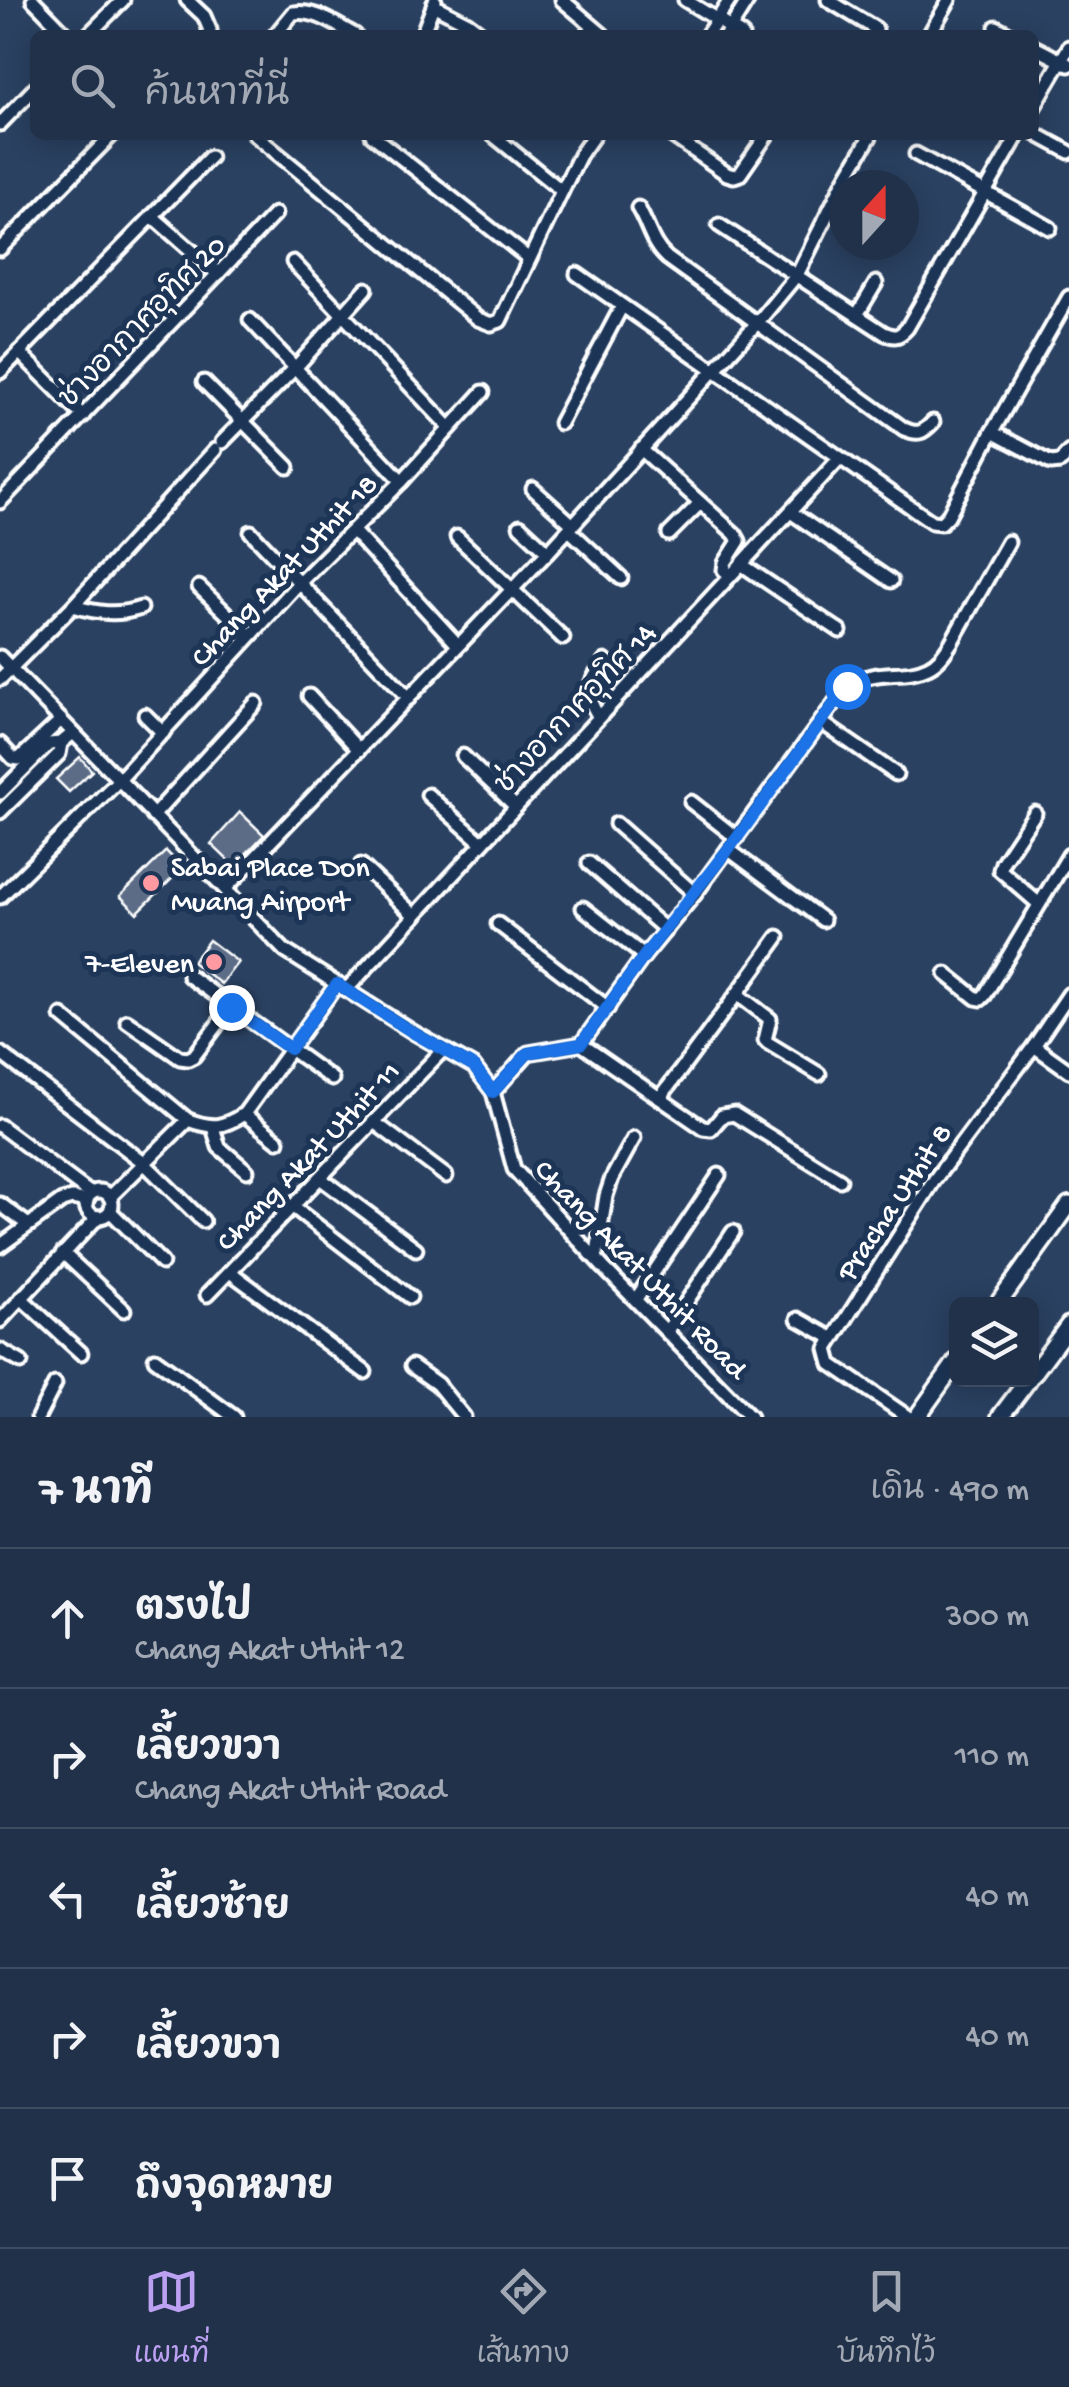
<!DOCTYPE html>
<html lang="th">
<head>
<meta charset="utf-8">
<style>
	:root { --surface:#203149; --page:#2d3d53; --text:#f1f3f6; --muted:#a2a9b4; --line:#3d4c61; --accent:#bca0f2 }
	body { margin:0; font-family:"Gochi Hand","Playpen Sans Thai",sans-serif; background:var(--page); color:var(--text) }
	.controls { position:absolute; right:30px; bottom:30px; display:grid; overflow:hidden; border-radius:15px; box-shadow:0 5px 25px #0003 }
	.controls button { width:90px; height:90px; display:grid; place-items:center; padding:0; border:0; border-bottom:2px solid var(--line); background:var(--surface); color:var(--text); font:50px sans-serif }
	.compass { position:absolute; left:829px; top:170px; width:90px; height:90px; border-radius:50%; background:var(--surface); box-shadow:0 5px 25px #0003; rotate:21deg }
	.stop { position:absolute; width:30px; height:30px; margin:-22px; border:8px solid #1a73e8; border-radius:50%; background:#fff }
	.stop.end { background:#1a73e8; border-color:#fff; box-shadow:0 2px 10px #0008 }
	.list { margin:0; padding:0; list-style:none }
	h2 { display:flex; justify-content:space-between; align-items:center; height:130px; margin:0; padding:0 40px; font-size:42px }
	h2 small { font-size:32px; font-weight:400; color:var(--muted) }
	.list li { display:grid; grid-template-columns:65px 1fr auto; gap:30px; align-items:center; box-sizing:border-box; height:140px; padding:0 40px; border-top:2px solid var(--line) }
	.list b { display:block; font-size:38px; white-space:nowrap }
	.list p { margin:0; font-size:32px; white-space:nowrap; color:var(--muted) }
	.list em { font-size:32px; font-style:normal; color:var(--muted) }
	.icon { flex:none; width:55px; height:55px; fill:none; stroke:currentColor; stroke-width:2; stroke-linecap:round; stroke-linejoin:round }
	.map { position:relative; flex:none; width:1069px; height:1417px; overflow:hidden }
	.search { position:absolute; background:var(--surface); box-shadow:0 5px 25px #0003; left:30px; right:30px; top:30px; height:110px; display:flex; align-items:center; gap:25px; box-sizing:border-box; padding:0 35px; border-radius:15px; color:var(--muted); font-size:38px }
	.sheet { height:830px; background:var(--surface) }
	nav { display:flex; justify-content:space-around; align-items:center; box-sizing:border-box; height:140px; border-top:2px solid var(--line); background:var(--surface); font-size:28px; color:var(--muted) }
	nav a { display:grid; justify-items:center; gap:5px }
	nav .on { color:var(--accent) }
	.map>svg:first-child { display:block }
	.building { fill:#5b6c86; stroke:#fff; stroke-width:2.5 }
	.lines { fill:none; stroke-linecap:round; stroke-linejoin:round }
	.street-casing { stroke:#fff; stroke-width:19 }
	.secondary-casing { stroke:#fff; stroke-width:22 }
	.street { stroke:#1d3557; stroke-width:11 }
	.secondary { stroke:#1d3557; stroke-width:15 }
	.route { stroke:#1a73e8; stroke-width:12 }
	.poi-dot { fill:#ff9aa2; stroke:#1d3557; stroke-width:4 }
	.labels { text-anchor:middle; stroke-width:10; stroke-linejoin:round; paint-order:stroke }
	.street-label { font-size:30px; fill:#fff; stroke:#1d3557 }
	.poi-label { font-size:30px; fill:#fff; stroke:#1d3557; text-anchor:start }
</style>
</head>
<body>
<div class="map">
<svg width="1069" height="1417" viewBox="0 0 1069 1417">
	<rect width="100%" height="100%" fill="#2a4161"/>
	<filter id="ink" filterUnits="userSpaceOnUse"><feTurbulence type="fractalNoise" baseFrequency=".01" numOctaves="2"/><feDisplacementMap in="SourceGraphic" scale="20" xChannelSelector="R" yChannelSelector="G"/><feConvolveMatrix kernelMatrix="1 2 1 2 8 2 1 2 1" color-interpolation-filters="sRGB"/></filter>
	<g filter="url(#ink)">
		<g class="building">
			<path d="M80 757 92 771 69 792 56 779Z"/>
			<path d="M240 812 264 835 234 866 211 844Z"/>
			<path d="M166 851 183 868 137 913 120 896Z"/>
			<path d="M209 940 238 962 221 984 192 962Z"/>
		</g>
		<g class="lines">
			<defs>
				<g id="street">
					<path d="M33 0 67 35"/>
					<path d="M187 0 204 16 210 30 208 35"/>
					<path d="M562 0 603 35"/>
					<path d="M685 0 742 35"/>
					<path d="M828 0 876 29"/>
					<path d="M433 5 468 23 484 35"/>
					<path d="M996 27 1011 35"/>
					<path d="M88 35 123 0"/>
					<path d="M275 35 293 13C315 9 336 25 355 35"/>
					<path d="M422 35 435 1"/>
					<path d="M707 35 730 0"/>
					<path d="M726 35 748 0"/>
					<path d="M929 35 949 0"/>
					<path d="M1034 47 1069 65"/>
					<path d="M1034 107 1069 47"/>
					<path d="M0 124 35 88"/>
					<path d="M1034 133 1069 152"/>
					<path d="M255 135 478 319 491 324 500 321 562 191 580 155 594 135"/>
					<path d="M372 135 528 258"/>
					<path d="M493 135 562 191"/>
					<path d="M671 135 727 174 734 176 740 174 767 135"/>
					<path d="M916 154 1050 228"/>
					<path d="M638 208C649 226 651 244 667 258L904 429C918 435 923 433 933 422"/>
					<path d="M152 216 218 274"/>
					<path d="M719 225 884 333C895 338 899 337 907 328L1018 135"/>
					<path d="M0 249 112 135"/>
					<path d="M293 262 450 428"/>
					<path d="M577 274 932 522 941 523 948 516 992 432 1069 297"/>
					<path d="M857 315 876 283"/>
					<path d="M250 320 402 481"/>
					<path d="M19 352 83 416"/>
					<path d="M0 372 210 157"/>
					<path d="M204 382 288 467"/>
					<path d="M560 423 622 306"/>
					<path d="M992 432 1051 463 1060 462 1069 452"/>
					<path d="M222 442 296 367 366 289"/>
					<path d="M641 449 735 534 739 541 725 563 724 570 730 575"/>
					<path d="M533 489 573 525"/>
					<path d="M0 502 275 214"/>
					<path d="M792 513 891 581"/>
					<path d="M520 526 548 552"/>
					<path d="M569 530 621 578"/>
					<path d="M353 531 458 645"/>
					<path d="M251 532 409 698"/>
					<path d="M669 534 700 503"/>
					<path d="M457 537 563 638"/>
					<path d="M741 564 840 631"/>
					<path d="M199 587 250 636"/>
					<path d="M73 606C97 613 117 616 141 608"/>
					<path d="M0 657 285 951 413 1032 474 1067 493 1092 514 1169 603 1267 750 1417"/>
					<path d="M0 679 73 606 215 450"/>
					<path d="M309 696 359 750"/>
					<path d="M145 715 163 733"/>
					<path d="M599 717C582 692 590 683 605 661"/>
					<path d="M821 722 896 774"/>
					<path d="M0 744 13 758 19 759 61 720"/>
					<path d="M463 756 516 807"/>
					<path d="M0 793 49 744 61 743 73 733"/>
					<path d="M428 795 482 843"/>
					<path d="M691 802 737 838"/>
					<path d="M0 812 59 754 61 743"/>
					<path d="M1035 813 1002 863 1000 870 1039 904"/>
					<path d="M153 816 256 703"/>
					<path d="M616 824 695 894"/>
					<path d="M728 849 823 920"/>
					<path d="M589 863 666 930"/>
					<path d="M361 865 415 916"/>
					<path d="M225 889 548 552 758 322 797 275 843 183 871 135"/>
					<path d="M0 897 119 780 299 583 402 481 483 392"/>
					<path d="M583 908 644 956"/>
					<path d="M498 924 608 1008"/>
					<path d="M946 974 976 998 981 999 985 995 1069 855"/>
					<path d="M189 976 332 1079"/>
					<path d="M346 990 839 459"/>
					<path d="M737 994 778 937"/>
					<path d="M62 1016 188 1120C212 1129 222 1128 244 1114"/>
					<path d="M127 1021 180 1058 188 1059 194 1056 231 1007"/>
					<path d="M581 1044 703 1128 711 1129 722 1116 734 1114 840 1180"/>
					<path d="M1034 1046 1069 1071"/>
					<path d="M0 1053 144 1163 203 1221"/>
					<path d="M493 1092 528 1053 581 1044 644 956 695 894 847 686C876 667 904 679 928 667 939 662 945 652 951 643L1008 542"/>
					<path d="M660 1098 737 994 770 1019 765 1040 768 1043 819 1074"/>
					<path d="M374 1122 446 1176"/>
					<path d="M0 1126 91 1194"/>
					<path d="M213 1127 219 1147 247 1171"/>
					<path d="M278 1141 244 1114 337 984"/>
					<path d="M320 1178 416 1249"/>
					<circle cx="99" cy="1204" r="13"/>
					<path d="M110 1197 188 1120"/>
					<path d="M0 1204 27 1224"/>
					<path d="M293 1207 410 1297"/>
					<path d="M110 1211 162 1263"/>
					<path d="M0 1246 62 1201 72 1198 87 1201"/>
					<path d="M63 1253 124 1310"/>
					<path d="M596 1259 606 1196 612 1178 634 1138"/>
					<path d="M230 1272 365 1372"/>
					<path d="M207 1295 443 1050"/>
					<path d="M21 1298 81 1353"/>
					<path d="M636 1299 719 1175"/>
					<path d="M798 1319 832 1338"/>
					<path d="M0 1321 98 1217"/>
					<path d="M667 1331 733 1232"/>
					<path d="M0 1350 21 1362"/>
					<path d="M155 1359 234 1417"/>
					<path d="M412 1366 437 1384 464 1417"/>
					<path d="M38 1417 55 1384"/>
					<path d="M908 1417 831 1364 827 1349 935 1179 1034 1046 1069 994"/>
				</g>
				<g id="secondary">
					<path d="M998 1304 1069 1205"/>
					<path d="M1032 1375 1069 1325"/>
					<path d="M917 1417 956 1362"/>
					<path d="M1000 1417 1028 1380"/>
				</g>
			</defs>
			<use href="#street" class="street-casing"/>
			<use href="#secondary" class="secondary-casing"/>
			<use href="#street" class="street"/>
			<use href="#secondary" class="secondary"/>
		</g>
	</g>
	<g class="lines" filter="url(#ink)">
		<path class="route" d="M231 1007 290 1049 337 984 412 1032 474 1067 493 1092 528 1053 581 1044 644 956 737 838 847 686"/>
	</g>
	<g class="poi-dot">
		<circle cx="151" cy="883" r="10"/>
		<circle cx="214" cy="962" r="10"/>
	</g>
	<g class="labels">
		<g class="street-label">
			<text transform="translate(141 320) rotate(-46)" y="10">ช่างอากาศอุทิศ 20</text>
			<text transform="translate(283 569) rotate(-46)" y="10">Chang Akat Uthit 18</text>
			<text transform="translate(574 707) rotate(-47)" y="10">ช่างอากาศอุทิศ 14</text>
			<text transform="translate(307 1155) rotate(-46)" y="10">Chang Akat Uthit 11</text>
			<text transform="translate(893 1201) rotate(-56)" y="10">Pracha Uthit 8</text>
			<text transform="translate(642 1268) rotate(46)" y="10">Chang Akat Uthit Road</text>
		</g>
		<g class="poi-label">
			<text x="171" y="876">Sabai Place Don<tspan x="171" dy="34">Muang Airport</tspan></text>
			<text x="194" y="972" text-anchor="end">7-Eleven</text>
		</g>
	</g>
</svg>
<div class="controls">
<button><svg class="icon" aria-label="layers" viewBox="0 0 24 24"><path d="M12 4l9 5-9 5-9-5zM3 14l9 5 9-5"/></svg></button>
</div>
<svg class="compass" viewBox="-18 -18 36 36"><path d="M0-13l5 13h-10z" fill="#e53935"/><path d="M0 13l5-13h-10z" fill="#a2a9b4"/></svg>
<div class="stop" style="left:847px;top:686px"></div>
<div class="stop end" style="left:231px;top:1007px"></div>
<div class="search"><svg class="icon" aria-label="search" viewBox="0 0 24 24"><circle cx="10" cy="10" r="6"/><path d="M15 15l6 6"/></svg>ค้นหาที่นี่</div>
</div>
<section class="sheet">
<h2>7 นาที<small>เดิน · 490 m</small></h2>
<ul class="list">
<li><svg class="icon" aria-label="ahead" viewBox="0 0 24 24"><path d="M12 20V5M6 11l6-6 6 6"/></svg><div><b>ตรงไป</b><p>Chang Akat Uthit 12</p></div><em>300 m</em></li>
<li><svg class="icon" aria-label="right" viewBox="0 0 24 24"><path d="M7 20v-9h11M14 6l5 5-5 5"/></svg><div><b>เลี้ยวขวา</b><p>Chang Akat Uthit Road</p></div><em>110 m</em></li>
<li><svg class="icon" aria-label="left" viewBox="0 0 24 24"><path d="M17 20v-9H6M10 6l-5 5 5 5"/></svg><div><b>เลี้ยวซ้าย</b></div><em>40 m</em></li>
<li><svg class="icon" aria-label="right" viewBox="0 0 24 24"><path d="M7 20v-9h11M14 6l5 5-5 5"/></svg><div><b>เลี้ยวขวา</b></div><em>40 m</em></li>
<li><svg class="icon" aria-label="arrive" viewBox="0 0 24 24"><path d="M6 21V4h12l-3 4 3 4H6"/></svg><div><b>ถึงจุดหมาย</b></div></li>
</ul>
</section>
<nav>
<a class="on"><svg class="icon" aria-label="map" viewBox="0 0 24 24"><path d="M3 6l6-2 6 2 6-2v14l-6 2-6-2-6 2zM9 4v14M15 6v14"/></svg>แผนที่</a>
<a><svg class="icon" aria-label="directions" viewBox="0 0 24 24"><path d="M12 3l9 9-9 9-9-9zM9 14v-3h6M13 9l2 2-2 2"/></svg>เส้นทาง</a>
<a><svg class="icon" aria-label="saved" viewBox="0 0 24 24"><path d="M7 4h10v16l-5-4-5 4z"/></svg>บันทึกไว้</a>
</nav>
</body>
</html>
